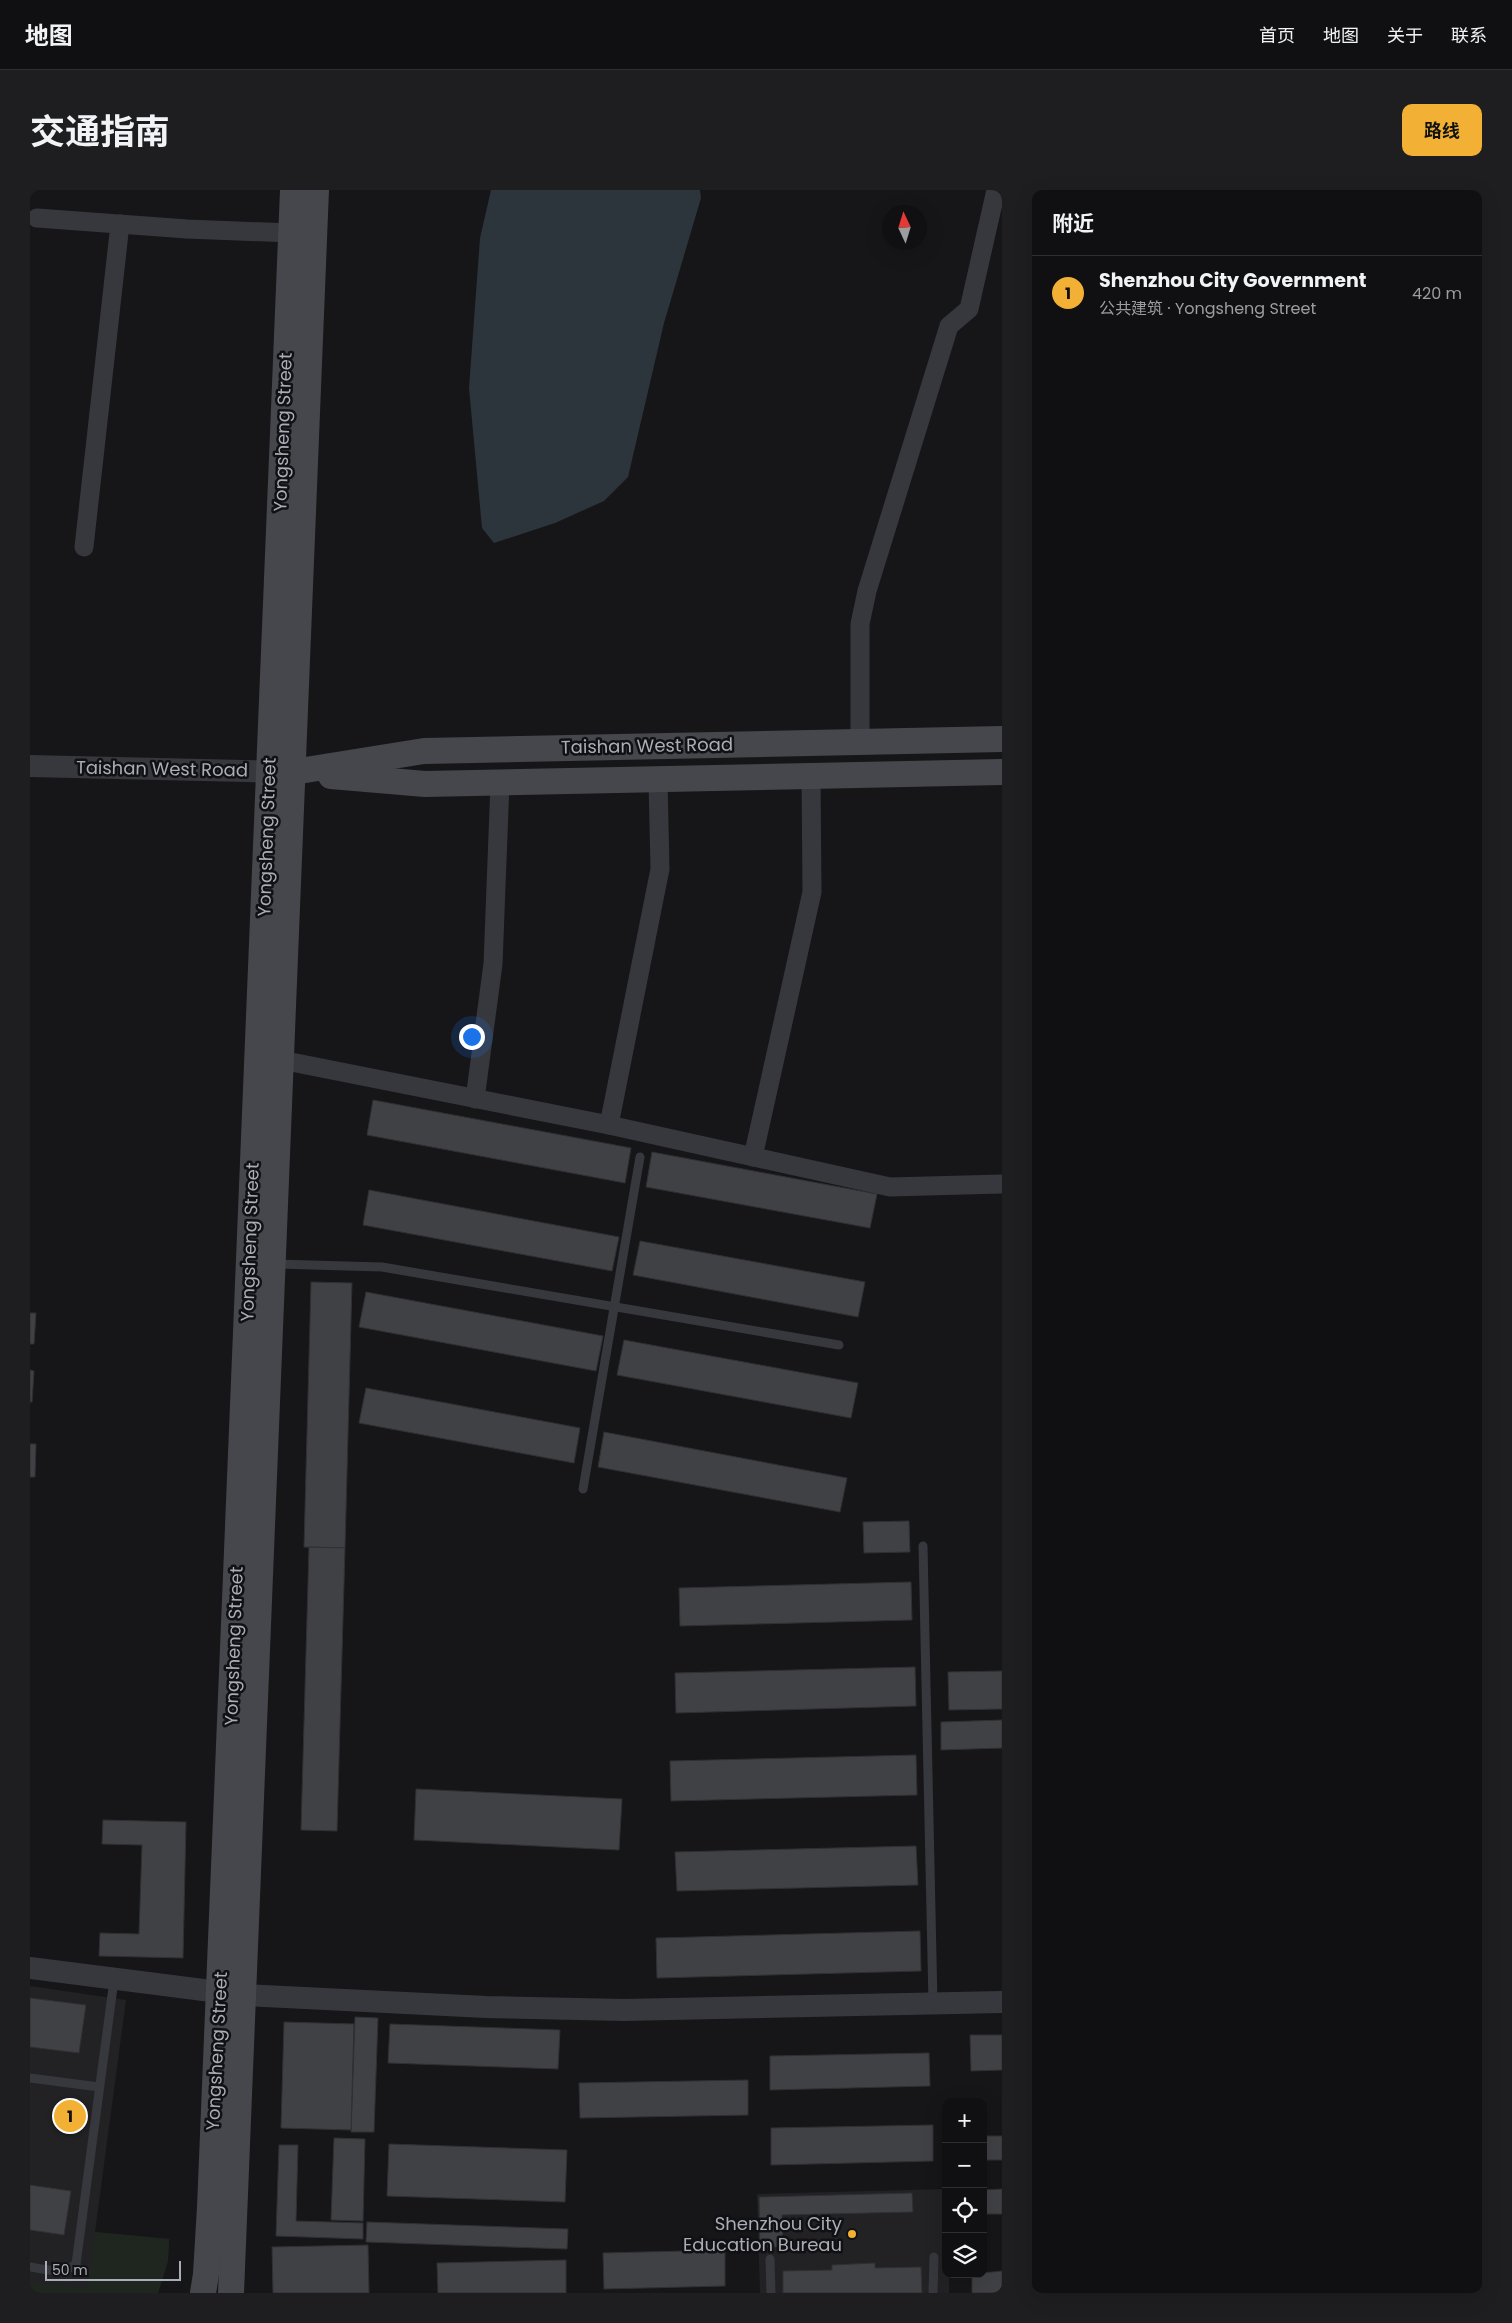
<!DOCTYPE html>
<html lang="zh">
<head>
<meta charset="utf-8">
<style>
	:root { --surface:#101012; --page:#1e1e20; --text:#f1f3f6; --muted:#9c9d9f; --line:#303032; --accent:#f2b134 }
	body { margin:0; font-family:Poppins,"Noto Sans SC",sans-serif; background:var(--page); color:var(--text) }
	.controls { position:absolute; right:15px; bottom:15px; display:grid; overflow:hidden; border-radius:10px; box-shadow:0 5px 20px #0002 }
	.controls button { width:45px; height:45px; display:grid; place-items:center; padding:0; border:0; border-bottom:1px solid var(--line); background:var(--surface); color:var(--text); font:25px sans-serif }
	.compass { position:absolute; left:852px; top:15px; width:45px; height:45px; border-radius:50%; background:var(--surface); box-shadow:0 5px 20px #0002; rotate:356deg }
	.scale { position:absolute; left:15px; bottom:12px; width:136px; box-sizing:border-box; padding-left:5px; border:2px solid #a8adb8; border-top:0; font-size:14px; line-height:18px; white-space:nowrap; color:#a8adb8; -webkit-text-stroke:4px #111113; paint-order:stroke }
	.you { position:absolute; left:441px; top:846px; width:18px; height:18px; margin:-12px; border:4px solid #fff; border-radius:50%; background:#1a73e8; box-shadow:0 0 0 8px #1a73e833 }
	.badge { display:grid; place-items:center; width:32px; height:32px; border-radius:50%; background:var(--accent); color:#111; font-size:16px; font-weight:700 }
	.pin { position:absolute; translate:-50% -50%; border:2px solid #fff; box-shadow:0 1px 5px #0006 }
	.list { margin:0; padding:0; list-style:none }
	h2 { display:flex; justify-content:space-between; align-items:center; height:65px; margin:0; padding:0 20px; font-size:21px }
	h2 small { font-size:16px; font-weight:400; color:var(--muted) }
	.list li { display:grid; grid-template-columns:32px 1fr auto; gap:15px; align-items:center; box-sizing:border-box; height:75px; padding:0 20px; border-top:1px solid var(--line) }
	.list b { display:block; font-size:19px; white-space:nowrap }
	.list p { margin:0; font-size:16px; white-space:nowrap; color:var(--muted) }
	.list em { font-size:16px; font-style:normal; color:var(--muted) }
	.icon { flex:none; width:28px; height:28px; fill:none; stroke:currentColor; stroke-width:2; stroke-linecap:round; stroke-linejoin:round }
	.map { position:relative; flex:none; width:972px; height:2103px; overflow:hidden; border-radius:10px }
	header { display:flex; align-items:center; gap:30px; box-sizing:border-box; height:70px; padding:0 25px; background:var(--surface); border-bottom:1px solid var(--line) }
	header strong { font-size:24px }
	nav { display:flex; gap:28px; margin-inline-start:auto; font-size:18px }
	.intro { display:flex; align-items:center; justify-content:space-between; box-sizing:border-box; height:120px; padding:0 30px }
	h1 { margin:0; font-size:35px }
	.button { padding:12px 22px; border-radius:10px; background:var(--accent); color:#111; font-size:18px; font-weight:700 }
	main { display:flex; gap:30px; padding:0 30px }
	aside { flex:1; background:var(--surface); border-radius:10px; box-shadow:0 5px 20px #0002 }
	.map>svg:first-child { display:block }
	.built { fill:#222225 }
	.green { fill:#1e261f }
	.water { fill:#2c353c }
	.building { fill:#404145; stroke:#303034 }
	.lines { fill:none; stroke-linecap:round; stroke-linejoin:round }
	.service { stroke:#37383d; stroke-width:9 }
	.minor { stroke:#37383d; stroke-width:19 }
	.tertiary { stroke:#37383d; stroke-width:22 }
	.secondary { stroke:#45474d; stroke-width:26 }
	.poi-dot { fill:#f2b134; stroke:#111113; stroke-width:2 }
	.labels { text-anchor:middle; stroke-width:5; stroke-linejoin:round; paint-order:stroke }
	.street-label { font-size:18px; fill:#a8adb8; stroke:#111113 }
	.poi-label { font-size:18px; fill:#a8adb8; stroke:#111113; text-anchor:end }
</style>
</head>
<body>
<header>
<strong>地图</strong>
<nav><a>首页</a><a>地图</a><a>关于</a><a>联系</a></nav>
</header>
<div class="intro"><h1>交通指南</h1><a class="button">路线</a></div>
<main>
<div class="map">
<svg width="972" height="2103" viewBox="0 0 972 2103">
	<rect width="100%" height="100%" fill="#161618"/>
	<g class="built">
		<path d="M0 1796 96 1810 65 2042 139 2049 138 2071 128 2103H0Z"/>
		<path d="M916 1999V2084H919V2103H730L727 2004Z"/>
	</g>
	<path class="green" d="M65 2042 139 2049 138 2071 128 2103H0V2092L57 2099Z"/>
	<path class="water" d="M461 0H670L671 8 634 133 598 287 574 311 525 333 464 353 452 338 439 198 450 48Z"/>
	<g class="building">
		<path d="M343 910 601 958 595 993 337 945Z"/>
		<path d="M622 962 847 1004 840 1038 616 997Z"/>
		<path d="M339 1000 589 1047 582 1081 333 1035Z"/>
		<path d="M610 1051 835 1092 828 1127 603 1085Z"/>
		<path d="M281 1092 322 1093 315 1358 274 1357Z"/>
		<path d="M336 1102 573 1146 566 1181 329 1137Z"/>
		<path d="M0 1123H6L4 1154H0Z"/>
		<path d="M594 1150 828 1193 821 1228 587 1185Z"/>
		<path d="M0 1180 4 1181 2 1212H0Z"/>
		<path d="M336 1198 550 1238 544 1273 329 1233Z"/>
		<path d="M574 1242 817 1288 810 1322 568 1277Z"/>
		<path d="M0 1254H6L5 1287H0Z"/>
		<path d="M879 1331 880 1362 834 1363 833 1332Z"/>
		<path d="M279 1357 315 1358 307 1641 271 1640Z"/>
		<path d="M881 1392 882 1430 650 1436 649 1398Z"/>
		<path d="M885 1477 886 1516 646 1523 645 1483Z"/>
		<path d="M972 1481V1519L919 1520 918 1482Z"/>
		<path d="M972 1530V1558L911 1560V1532Z"/>
		<path d="M886 1565 887 1605 641 1611 640 1571Z"/>
		<path d="M386 1599 592 1609 589 1660 384 1650Z"/>
		<path d="M73 1630 156 1632 153 1768 69 1766 70 1743 109 1744 112 1655 72 1654Z"/>
		<path d="M886 1656 888 1695 647 1701 645 1662Z"/>
		<path d="M890 1741 891 1781 627 1788 626 1748Z"/>
		<path d="M0 1808 56 1815 49 1863 0 1857Z"/>
		<path d="M325 1827 348 1828 344 1942H321Z"/>
		<path d="M254 1832 324 1834 321 1940 251 1938Z"/>
		<path d="M360 1834 530 1840 528 1879 358 1873Z"/>
		<path d="M940 1845H972V1880L941 1881Z"/>
		<path d="M899 1863 900 1896 740 1900V1866Z"/>
		<path d="M718 1890V1925L550 1928 549 1893Z"/>
		<path d="M903 1935V1971L741 1975V1938Z"/>
		<rect x="953" y="1946" width="19" height="24"/>
		<path d="M304 1948 335 1949 333 2031 301 2030Z"/>
		<path d="M359 1954 537 1960 535 2012 357 2006Z"/>
		<path d="M249 1955H268L266 2031 333 2033V2049L246 2046Z"/>
		<path d="M0 1995 41 2001 34 2045 0 2040Z"/>
		<path d="M972 1999V2024H953V2000Z"/>
		<path d="M882 2003 883 2022 752 2025 753 2057H730L729 2007Z"/>
		<path d="M337 2032 538 2039 537 2059 336 2052Z"/>
		<path d="M338 2055 339 2103H243L242 2057Z"/>
		<path d="M695 2060V2096L574 2099 573 2063Z"/>
		<path d="M536 2070V2103H408L407 2073Z"/>
		<path d="M845 2073V2078L891 2077 892 2103H753V2081L802 2080V2075Z"/>
		<path d="M972 2081V2103H942V2084Z"/>
	</g>
	<g class="lines">
		<g class="service">
			<path d="M246 1074 352 1077 809 1155"/>
			<path d="M553 1299 610 967"/>
			<path d="M893 1356 903 1813"/>
			<path d="M0 1888 69 1897"/>
			<path d="M740 2069 741 2103"/>
			<path d="M0 2077C15 2079 33 2085 46 2074L84 1790"/>
			<path d="M903 2103 904 2067"/>
		</g>
		<g class="minor">
			<path d="M7 28 157 39 261 43"/>
			<path d="M54 357 90 34"/>
			<path d="M830 552V434L837 401 919 136 939 119 966 0"/>
			<path d="M251 870 579 935 860 997 972 994"/>
			<path d="M445 909 463 774 470 593"/>
			<path d="M579 935 630 679 628 590"/>
			<path d="M723 967 782 702 781 586"/>
		</g>
		<g class="tertiary">
			<path d="M0 576 256 582"/>
			<path d="M0 1778 189 1802"/>
			<path d="M213 1805 456 1817 594 1820 972 1812"/>
		</g>
		<g class="secondary">
			<path d="M263 582 394 561 972 549"/>
			<path d="M301 586 395 594 972 582"/>
			<path d="M173 2103 176 2084 180 2017 263 0"/>
			<path d="M201 2103 286 0"/>
		</g>
	</g>
	<circle class="poi-dot" cx="822" cy="2044" r="5"/>
	<g class="labels">
		<g class="street-label">
			<text transform="translate(253 242) rotate(-88)" y="6">Yongsheng Street</text>
			<text transform="translate(617 556) rotate(-1)" y="6">Taishan West Road</text>
			<text transform="translate(132 579) rotate(1)" y="6">Taishan West Road</text>
			<text transform="translate(237 647) rotate(-88)" y="6">Yongsheng Street</text>
			<text transform="translate(220 1052) rotate(-88)" y="6">Yongsheng Street</text>
			<text transform="translate(204 1456) rotate(-88)" y="6">Yongsheng Street</text>
			<text transform="translate(187 1861) rotate(-87)" y="6">Yongsheng Street</text>
		</g>
		<g class="poi-label">
			<text x="812" y="2040">Shenzhou City<tspan x="812" dy="21">Education Bureau</tspan></text>
		</g>
	</g>
</svg>
<div class="controls">
<button>+</button>
<button>−</button>
<button><svg class="icon" aria-label="locate" viewBox="0 0 24 24"><circle cx="12" cy="12" r="6"/><path d="M12 2v4M12 18v4M2 12h4M18 12h4"/></svg></button>
<button><svg class="icon" aria-label="layers" viewBox="0 0 24 24"><path d="M12 4l9 5-9 5-9-5zM3 14l9 5 9-5"/></svg></button>
</div>
<svg class="compass" viewBox="-18 -18 36 36"><path d="M0-13l5 13h-10z" fill="#e53935"/><path d="M0 13l5-13h-10z" fill="#9c9d9f"/></svg>
<div class="scale">50 m</div>
<div class="you"></div>
<div class="pin badge" style="left:40px;top:1926px">1</div>
</div>
<aside>
<h2>附近<small></small></h2>
<ul class="list">
<li><span class="badge">1</span><div><b>Shenzhou City Government</b><p>公共建筑 · Yongsheng Street</p></div><em>420 m</em></li>
</ul>
</aside>
</main>
</body>
</html>
